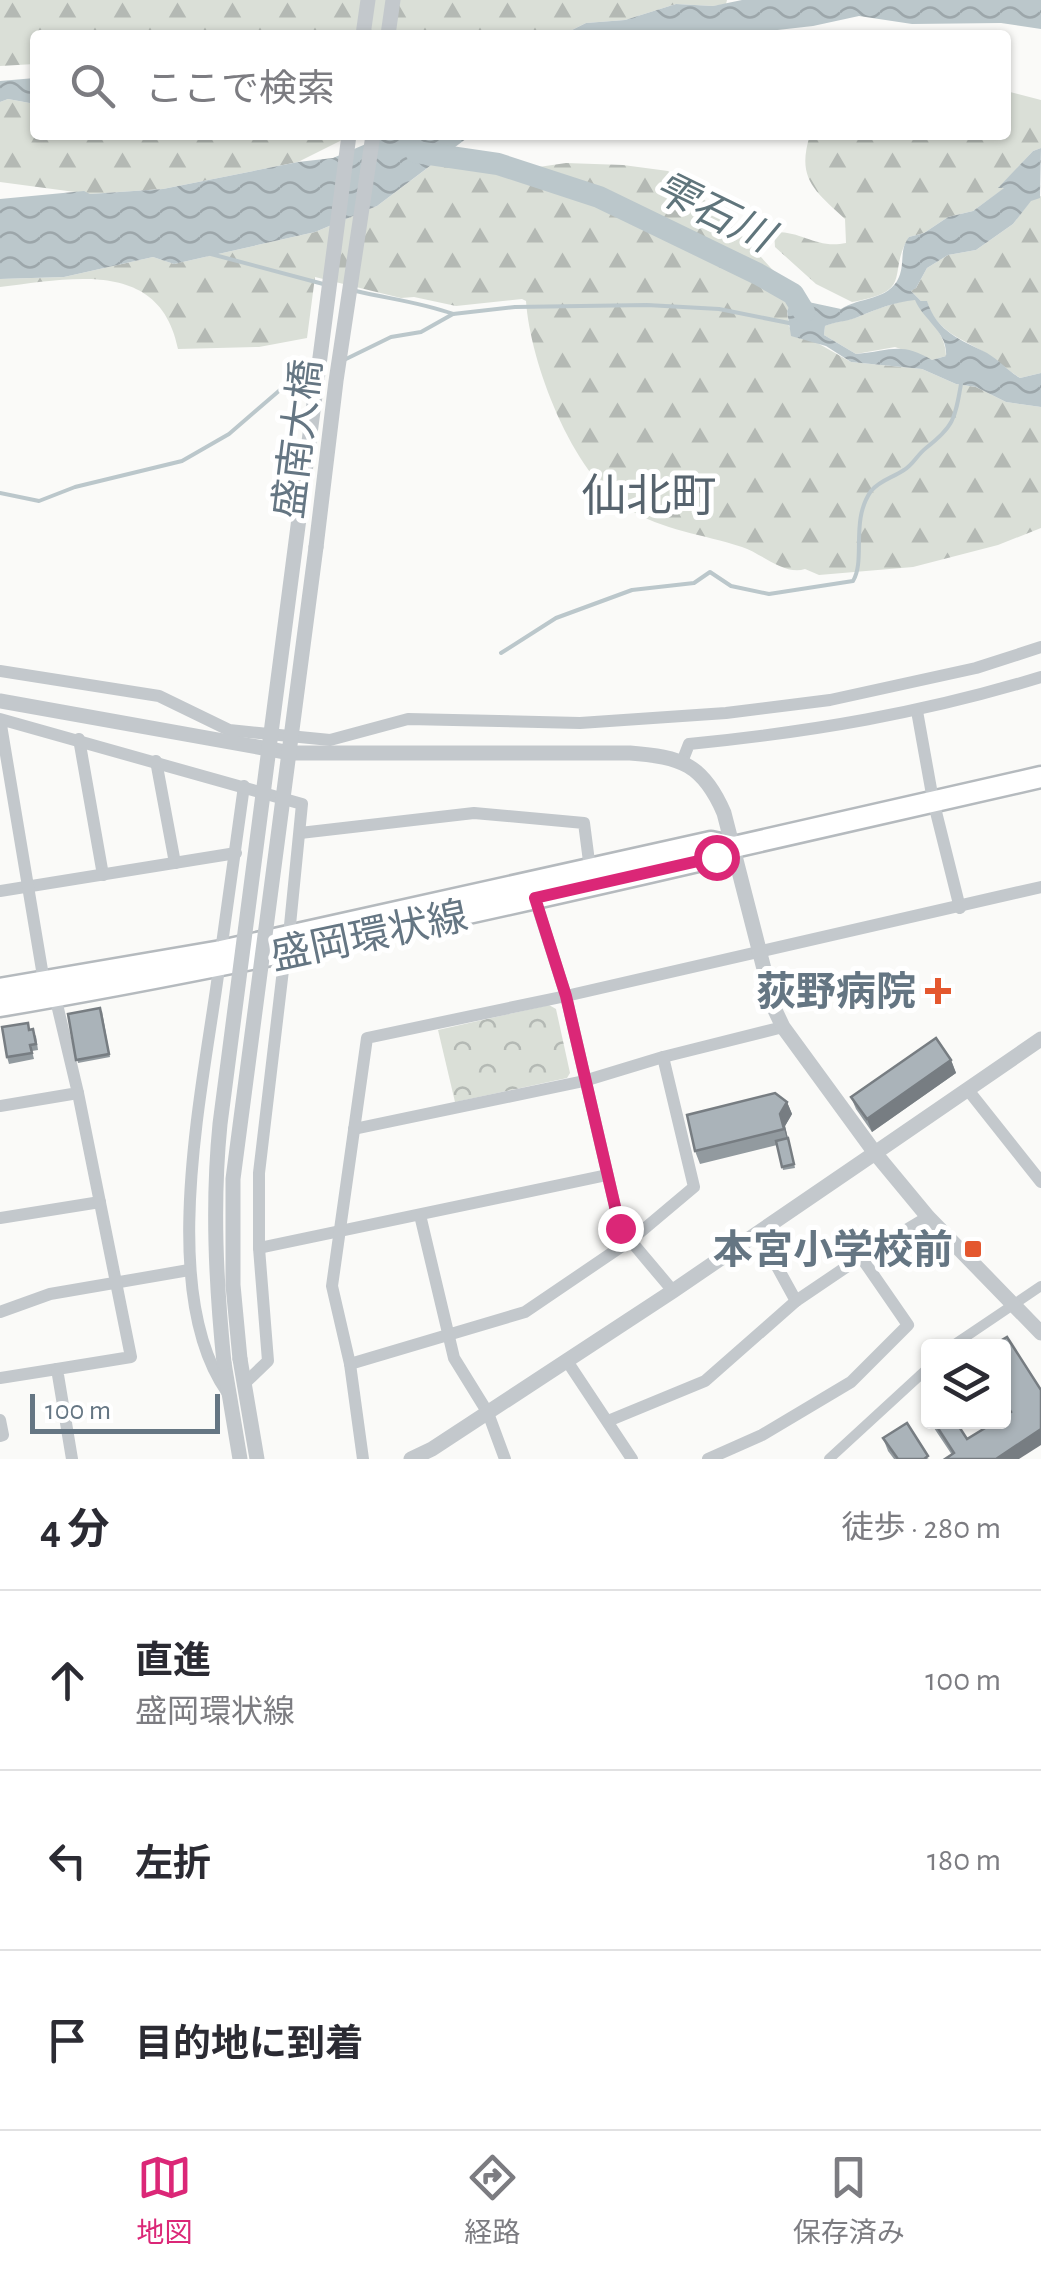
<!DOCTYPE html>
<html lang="ja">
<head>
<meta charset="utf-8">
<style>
	:root { --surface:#fff; --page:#f7f7f7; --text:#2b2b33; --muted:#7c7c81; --line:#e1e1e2; --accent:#db2777 }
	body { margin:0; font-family:"Alegreya Sans","Noto Sans JP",sans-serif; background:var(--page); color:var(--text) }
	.controls { position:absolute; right:30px; bottom:30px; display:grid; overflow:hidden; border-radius:10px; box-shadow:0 2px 8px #0004 }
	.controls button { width:90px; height:90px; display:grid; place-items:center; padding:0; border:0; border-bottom:2px solid var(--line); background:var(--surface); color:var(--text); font:50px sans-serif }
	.scale { position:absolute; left:30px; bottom:25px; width:190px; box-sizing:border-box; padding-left:10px; border:5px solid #657683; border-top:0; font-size:28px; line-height:35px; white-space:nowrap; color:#657683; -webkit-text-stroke:8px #fff; paint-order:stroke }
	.stop { position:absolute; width:30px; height:30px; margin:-22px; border:8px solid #db2777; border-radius:50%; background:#fff }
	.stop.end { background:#db2777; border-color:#fff; box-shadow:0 2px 10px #0008 }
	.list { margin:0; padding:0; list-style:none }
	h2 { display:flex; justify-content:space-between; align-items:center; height:130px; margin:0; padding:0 40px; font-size:42px }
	h2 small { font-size:32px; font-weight:400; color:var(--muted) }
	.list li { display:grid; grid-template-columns:65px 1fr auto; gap:30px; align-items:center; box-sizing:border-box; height:180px; padding:0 40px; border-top:2px solid var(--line) }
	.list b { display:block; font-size:38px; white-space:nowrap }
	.list p { margin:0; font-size:32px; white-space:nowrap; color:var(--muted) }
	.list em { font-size:32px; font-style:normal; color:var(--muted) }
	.icon { flex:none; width:55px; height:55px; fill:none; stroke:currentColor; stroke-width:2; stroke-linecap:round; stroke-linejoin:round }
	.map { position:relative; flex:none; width:1041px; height:1459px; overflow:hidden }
	.search { position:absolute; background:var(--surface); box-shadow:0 2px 8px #0004; left:30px; right:30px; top:30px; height:110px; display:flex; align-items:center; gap:25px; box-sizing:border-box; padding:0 35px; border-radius:10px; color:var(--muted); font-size:38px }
	.sheet { height:670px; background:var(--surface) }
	nav { display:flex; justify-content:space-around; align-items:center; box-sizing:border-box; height:140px; border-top:2px solid var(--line); background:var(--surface); font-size:28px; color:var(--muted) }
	nav a { display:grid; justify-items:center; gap:5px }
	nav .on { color:var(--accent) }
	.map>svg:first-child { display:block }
	.forest { fill:url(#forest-firs) }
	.park { fill:url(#park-crowns) }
	.water { fill:url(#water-waves); fill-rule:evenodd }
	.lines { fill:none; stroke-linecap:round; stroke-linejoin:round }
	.stream { stroke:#bbc7cb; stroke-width:4 }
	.river { stroke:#bbc7cb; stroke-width:22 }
	.primary-casing { stroke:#b5babe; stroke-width:25 }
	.pedestrian { stroke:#c3c8cc; stroke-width:10 }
	.minor { stroke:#c3c8cc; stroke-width:12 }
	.tertiary { stroke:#c3c8cc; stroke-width:15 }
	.primary { stroke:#fff; stroke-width:20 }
	.tertiary-bridge { stroke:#c3c8cc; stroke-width:15 }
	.wall { fill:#929a9f }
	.shaded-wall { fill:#777d82 }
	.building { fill:#aab3b9; stroke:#777d82; stroke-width:2.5 }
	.route { stroke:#db2777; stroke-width:12 }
	.poi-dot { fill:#e4572e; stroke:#fff; stroke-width:4 }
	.labels { text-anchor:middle; stroke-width:10; stroke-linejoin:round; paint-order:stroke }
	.street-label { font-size:40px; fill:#657683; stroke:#fff }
	.poi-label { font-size:40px; font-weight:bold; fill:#657683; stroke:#fff; text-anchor:end }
	.water-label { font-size:42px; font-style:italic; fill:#60757c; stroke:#fff }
	.quarter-label { font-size:45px; fill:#57646e; stroke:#fff }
</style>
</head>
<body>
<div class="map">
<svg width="1041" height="1459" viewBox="0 0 1041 1459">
	<defs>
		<pattern id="forest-firs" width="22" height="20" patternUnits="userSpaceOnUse" patternTransform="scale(2.5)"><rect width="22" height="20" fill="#dadfd7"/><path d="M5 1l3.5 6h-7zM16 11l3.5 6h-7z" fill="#b4b9b4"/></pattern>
		<pattern id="park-crowns" width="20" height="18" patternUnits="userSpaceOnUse" patternTransform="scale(2.5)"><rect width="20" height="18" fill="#dadfd7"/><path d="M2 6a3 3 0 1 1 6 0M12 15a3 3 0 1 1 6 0" fill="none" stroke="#b4b9b4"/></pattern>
		<pattern id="water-waves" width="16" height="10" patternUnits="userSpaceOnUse" patternTransform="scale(2.5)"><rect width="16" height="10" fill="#bbc7cb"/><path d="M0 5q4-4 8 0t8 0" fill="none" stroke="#9ca6aa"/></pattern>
	</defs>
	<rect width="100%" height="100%" fill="#fafaf8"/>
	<g class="forest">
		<path d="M0 0H727L726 4 713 6 676 4 625 20 586 23 562 35H35V64L0 66Z"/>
		<path d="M1006 91 1041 100V148L1033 151 1000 187H1006L973 211 948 217 924 233 909 237C886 274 916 291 852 302L816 284 775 247 774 232C803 231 816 249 846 243L845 219C815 191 796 179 810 135H1006Z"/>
		<path d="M8 99 35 104V135H352L298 162 163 189 90 194 0 182V102Z"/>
		<path d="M446 154 498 160 525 169 566 163 623 165 668 171 689 185 741 235 790 289 777 293 789 295 792 300 787 311 789 327 851 362 922 369 956 384 976 387 1006 402 1041 407V528L998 545 913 567 819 575 805 569C785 576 761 553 742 547 703 534 663 531 627 508 572 474 530 362 526 301L522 299 456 306 414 297 401 298 315 277 307 338 259 347 178 349C160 258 70 279 0 287V279L64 277 153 257 174 264 315 232 377 206Z"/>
		<path d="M1041 196V373L1020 378C1009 371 998 361 987 354 962 338 937 333 927 302L921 301 910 290 916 288 927 268 948 255 976 250 1013 224 1031 200Z"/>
		<path d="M915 299C927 318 946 333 946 356L932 360 895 347 856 354 824 335 825 326C836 321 847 321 858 317 877 309 894 302 915 299Z"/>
	</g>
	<path class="park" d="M549 1005 556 1009 570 1073 567 1078 455 1102 438 1030Z"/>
	<g class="water">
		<path d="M742 0H1041V29L1001 23 912 24 859 16 813 26 733 35H562L586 23 625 20 676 4 713 6Z"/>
		<path d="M35 78V104L8 99 0 102V81Z"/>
		<path d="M387 135H471L377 206 315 232 174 264 153 257 64 277 0 279V199L84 191 90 194 163 189 298 162 333 158Z"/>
		<path d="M1041 148 1040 198 1031 201 1013 224 976 250 948 255 927 268 916 288 911 291 921 301H927C937 332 961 340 987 353 999 360 1008 371 1020 378L1041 373V407L1006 402 976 387 956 384 922 369 851 362 826 346 791 336 787 311 792 300 789 296 776 292 794 286 799 300 841 309C859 297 889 301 899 277 905 263 899 250 909 237L924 233 948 217 973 211 1004 188H998L1033 151ZM915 300C924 321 948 332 946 356L932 360C901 341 890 351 856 354L824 335 825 326C836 321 847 322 858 317 877 309 894 302 915 300Z"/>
	</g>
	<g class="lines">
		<g class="stream">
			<path d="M211 254 327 285"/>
			<path d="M356 291C389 299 420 302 453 314"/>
			<path d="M346 359 391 337 421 332 453 314 515 307 647 305 719 309 789 323"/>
			<path d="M0 493 39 501 75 487 182 461 229 434 280 390 314 371"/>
			<path d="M501 653 556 618 632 590 694 583 710 572 731 586 769 594 853 581C866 559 850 521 871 491 880 480 892 478 904 470 913 465 917 455 926 448 953 427 955 420 961 384"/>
		</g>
		<path class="river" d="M416 152 498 164 599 197 758 274 793 294 804 312"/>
		<defs>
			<g id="primary">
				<path d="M0 989 221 951 711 842 734 847"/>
				<path d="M0 1006C240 965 478 912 715 857L734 847 1041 777"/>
			</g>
		</defs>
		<use href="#primary" class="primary-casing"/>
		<g class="pedestrian">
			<path d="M952 1346 1041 1286"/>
			<path d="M829 1459 928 1368"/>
		</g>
		<g class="minor">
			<path d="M0 671 159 696 229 730 330 740 408 719 580 723 726 713 830 700 976 668 1041 647"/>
			<path d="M917 711 933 800 960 908"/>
			<path d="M79 739 103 875"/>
			<path d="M156 761 175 863"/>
			<path d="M682 762 689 744C810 732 924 713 1041 677"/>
			<path d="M300 833 474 813 584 823 590 869"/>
			<path d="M0 891 236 853"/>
			<path d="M535 899 566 996 620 1228 673 1291"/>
			<path d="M221 951 244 786"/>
			<path d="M219 968C204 1084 156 1291 227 1392"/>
			<path d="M44 982 0 719 302 804 289 935"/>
			<path d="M968 1090 1041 1182"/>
			<path d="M0 1106 78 1093 55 996"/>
			<path d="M354 1129 584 1081 663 1057 783 1027"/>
			<path d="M420 1215 454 1358 488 1413 505 1459"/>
			<path d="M0 1218 100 1202"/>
			<path d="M758 1232 796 1301"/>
			<path d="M259 1248 607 1175"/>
			<path d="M0 1312 50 1294 189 1270"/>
			<path d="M567 1361 632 1459"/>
			<path d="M350 1364 525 1312 631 1240 694 1187 663 1057"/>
			<path d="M0 1378 57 1369"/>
			<path d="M245 1383 268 1361 259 1248V1173L285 953"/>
			<path d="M0 1420 3 1435 0 1436"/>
			<path d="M608 1421 705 1381 796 1301 861 1257 928 1217"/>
			<path d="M72 1459 57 1369 131 1357 78 1093"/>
			<path d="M363 1459 350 1364 332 1286 367 1038 566 996 1041 887"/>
			<path d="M708 1459 762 1435 851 1382 908 1325 861 1257"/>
		</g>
		<g class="tertiary">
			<path d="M363 35 368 0"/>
			<path d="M388 35 393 0"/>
			<path d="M316 547 336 381 373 135"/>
			<path d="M0 701 291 753H630C681 757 703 764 724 813L774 1008 783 1027 875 1153 1041 1039"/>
			<path d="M240 1359 257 1459"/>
			<path d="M224 1363 240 1459"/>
			<path d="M411 1459 432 1449 673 1291 875 1153 928 1217 1041 1333"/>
		</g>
		<use href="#primary" class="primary"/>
		<g class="tertiary-bridge">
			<path d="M240 1359 233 1285V1179L316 547"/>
			<path d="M224 1363C216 1283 212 1204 220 1124L349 135"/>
		</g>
	</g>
	<g class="wall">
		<path d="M102 1011 110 1057 78 1063 68 1014Z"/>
		<path d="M30 1030 36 1036 38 1050 32 1051 34 1059 9 1064 7 1057Z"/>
		<path d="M951 1060 956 1073 872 1132 856 1109 851 1097Z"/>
		<path d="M787 1102 792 1114 785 1126 795 1168 783 1170 777 1145 700 1164 695 1151Z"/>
		<path d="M1007 1337 1019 1459 952 1455 930 1422H956L967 1439 1008 1414 1004 1406V1346Z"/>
		<path d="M883 1438 929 1459H894L888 1451Z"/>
	</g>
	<g class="shaded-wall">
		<path d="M951 1060 956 1073 872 1132 867 1119Z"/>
		<path d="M787 1102 792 1114 785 1126 795 1168 780 1114Z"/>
		<path d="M1041 1429V1445L1019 1459H996Z"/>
	</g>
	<g class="building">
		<path d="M100 1008 109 1054 76 1060 68 1014Z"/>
		<path d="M28 1023 29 1030 33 1029 36 1044 30 1045 32 1053 7 1057 2 1027Z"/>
		<path d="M936 1038 951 1060 867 1119 851 1097Z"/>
		<path d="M775 1093 787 1102 780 1114 784 1129 695 1151 687 1115Z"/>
		<path d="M788 1138 794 1164 782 1167 776 1141Z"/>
		<path d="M1007 1337 1041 1390V1429L996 1459H945L954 1453 934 1422H956L967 1439 995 1422H1004V1417L1011 1412 1004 1401V1346H992Z"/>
		<path d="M907 1423 928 1456 924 1459H898L883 1438Z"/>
	</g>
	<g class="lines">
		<path class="route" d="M620 1228 566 996 535 898 716 857"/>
	</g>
	<g class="poi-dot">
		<path d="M933 976h10v10h10v10h-10v10h-10v-10h-10v-10h10z"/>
		<rect x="963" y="1239" width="20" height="20" rx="5"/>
	</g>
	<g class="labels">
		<g class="street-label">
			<text transform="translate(297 439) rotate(-83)" y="14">盛南大橋</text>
			<text transform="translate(369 935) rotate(-12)" y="14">盛岡環状線</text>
		</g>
		<g class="poi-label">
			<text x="916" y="1005">荻野病院</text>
			<text x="953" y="1263">本宮小学校前</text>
		</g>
		<g class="water-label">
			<text transform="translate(714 211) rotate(26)" y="15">雫石川</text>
		</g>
		<g class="quarter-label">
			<text x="649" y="511">仙北町</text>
		</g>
	</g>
</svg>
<div class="controls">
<button><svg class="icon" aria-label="layers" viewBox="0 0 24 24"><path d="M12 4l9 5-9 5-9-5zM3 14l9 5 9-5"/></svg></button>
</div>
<div class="scale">100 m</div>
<div class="stop" style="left:716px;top:857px"></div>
<div class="stop end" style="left:620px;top:1228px"></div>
<div class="search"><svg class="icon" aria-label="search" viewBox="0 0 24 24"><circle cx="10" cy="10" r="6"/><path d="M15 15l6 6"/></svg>ここで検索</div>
</div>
<section class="sheet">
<h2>4 分<small>徒歩 · 280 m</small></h2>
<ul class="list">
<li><svg class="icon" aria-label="ahead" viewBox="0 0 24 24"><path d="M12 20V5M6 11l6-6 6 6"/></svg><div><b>直進</b><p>盛岡環状線</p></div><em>100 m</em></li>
<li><svg class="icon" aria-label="left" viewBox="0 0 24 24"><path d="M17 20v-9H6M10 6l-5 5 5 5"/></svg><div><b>左折</b></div><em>180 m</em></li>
<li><svg class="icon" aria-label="arrive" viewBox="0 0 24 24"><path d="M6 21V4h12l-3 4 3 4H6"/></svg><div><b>目的地に到着</b></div></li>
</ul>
</section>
<nav>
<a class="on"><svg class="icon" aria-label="map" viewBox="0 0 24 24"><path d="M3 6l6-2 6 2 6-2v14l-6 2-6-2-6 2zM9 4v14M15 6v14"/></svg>地図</a>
<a><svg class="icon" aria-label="directions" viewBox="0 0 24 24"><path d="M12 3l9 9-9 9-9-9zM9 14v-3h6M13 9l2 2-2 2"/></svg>経路</a>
<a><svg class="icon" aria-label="saved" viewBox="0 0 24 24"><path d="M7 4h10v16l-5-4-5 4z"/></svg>保存済み</a>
</nav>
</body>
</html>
